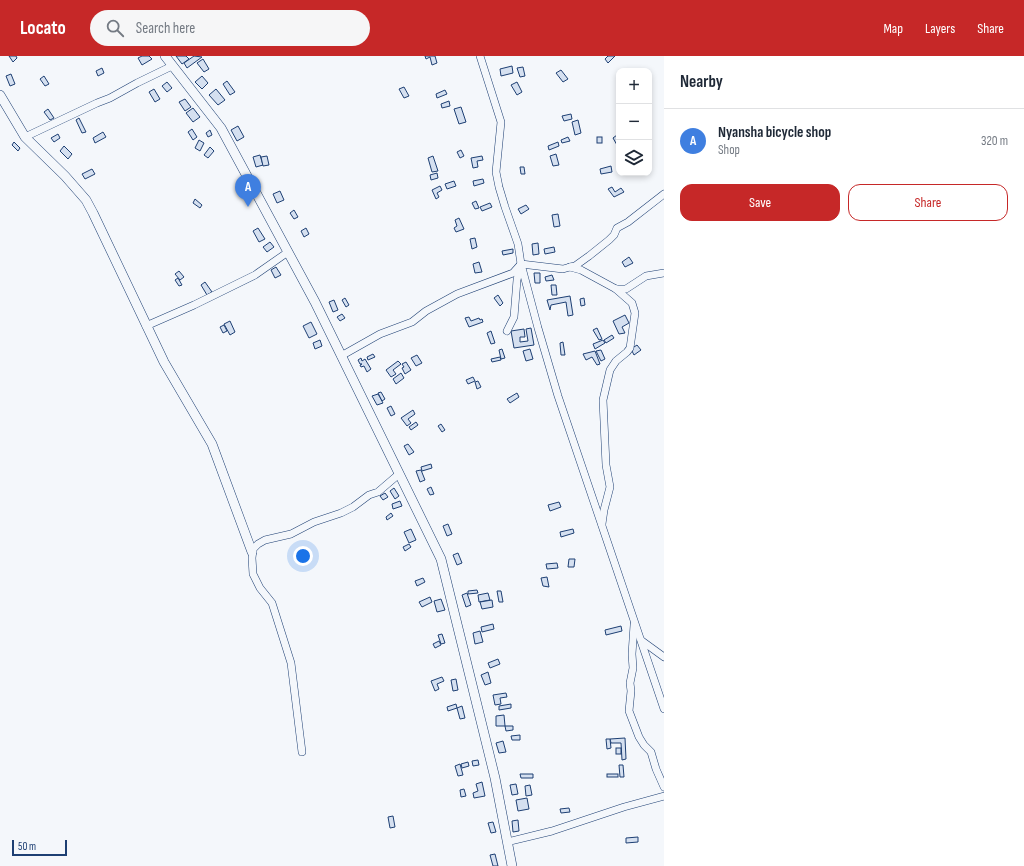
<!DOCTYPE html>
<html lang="en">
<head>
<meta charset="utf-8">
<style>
	:root { --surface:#fff; --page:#f6f6f7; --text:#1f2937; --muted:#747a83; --line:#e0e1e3; --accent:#c62828 }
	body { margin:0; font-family:"Sofia Sans Condensed",sans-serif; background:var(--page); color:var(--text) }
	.controls { position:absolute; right:12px; top:12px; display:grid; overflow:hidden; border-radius:8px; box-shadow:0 2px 6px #0003 }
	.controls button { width:36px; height:36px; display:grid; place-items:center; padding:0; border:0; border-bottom:1px solid var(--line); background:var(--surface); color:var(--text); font:20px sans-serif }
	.scale { position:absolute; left:12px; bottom:10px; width:55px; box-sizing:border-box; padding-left:4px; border:2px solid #1d3f73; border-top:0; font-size:11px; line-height:14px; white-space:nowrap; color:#1d3f73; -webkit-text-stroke:3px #f4f7fb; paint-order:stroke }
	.you { position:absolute; left:303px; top:500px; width:14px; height:14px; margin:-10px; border:3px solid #fff; border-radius:50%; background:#1a73e8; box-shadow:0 0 0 6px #1a73e833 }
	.badge { display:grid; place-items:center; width:26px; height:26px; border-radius:50%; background:var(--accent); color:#fff; font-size:13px; font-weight:700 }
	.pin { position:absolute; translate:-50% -33px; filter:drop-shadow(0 1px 2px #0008) }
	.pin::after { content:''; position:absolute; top:21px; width:14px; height:12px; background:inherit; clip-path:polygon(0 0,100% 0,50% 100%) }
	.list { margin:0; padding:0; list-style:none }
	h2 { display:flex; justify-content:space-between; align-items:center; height:52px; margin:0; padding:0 16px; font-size:17px }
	h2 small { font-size:13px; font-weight:400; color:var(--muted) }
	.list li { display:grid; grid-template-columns:26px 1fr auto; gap:12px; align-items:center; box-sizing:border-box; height:64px; padding:0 16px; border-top:1px solid var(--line) }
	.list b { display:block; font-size:15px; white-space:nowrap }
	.list p { margin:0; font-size:13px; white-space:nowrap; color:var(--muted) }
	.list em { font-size:13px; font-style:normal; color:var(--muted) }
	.actions { display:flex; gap:8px; padding:12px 16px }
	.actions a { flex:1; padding:9px 0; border:1px solid var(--accent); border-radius:12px; text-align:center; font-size:14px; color:var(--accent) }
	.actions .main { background:var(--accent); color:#fff }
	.icon { flex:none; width:22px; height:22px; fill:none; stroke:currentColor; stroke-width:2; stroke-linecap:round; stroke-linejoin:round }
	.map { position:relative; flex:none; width:664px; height:810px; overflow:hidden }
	header { display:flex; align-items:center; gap:24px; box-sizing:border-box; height:56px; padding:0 20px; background:var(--accent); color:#fff }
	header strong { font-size:19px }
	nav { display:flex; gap:22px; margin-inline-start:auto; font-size:14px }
	.search { width:280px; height:36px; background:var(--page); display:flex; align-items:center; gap:10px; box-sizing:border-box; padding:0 14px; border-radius:22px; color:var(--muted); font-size:15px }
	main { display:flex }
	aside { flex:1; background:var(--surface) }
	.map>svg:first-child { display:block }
	.building { fill:#d5e0f0; stroke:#1d3f73 }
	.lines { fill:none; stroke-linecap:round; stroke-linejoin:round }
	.street-casing { stroke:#1d3f73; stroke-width:8 }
	.secondary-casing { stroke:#1d3f73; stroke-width:10 }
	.street { stroke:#f4f7fb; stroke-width:7 }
	.secondary { stroke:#f4f7fb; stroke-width:9 }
</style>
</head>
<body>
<header>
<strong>Locato</strong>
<div class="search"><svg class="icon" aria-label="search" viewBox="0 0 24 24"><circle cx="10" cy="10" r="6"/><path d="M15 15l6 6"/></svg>Search here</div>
<nav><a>Map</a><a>Layers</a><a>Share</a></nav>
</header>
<main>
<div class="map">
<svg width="664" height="810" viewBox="0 0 664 810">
	<rect width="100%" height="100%" fill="#f4f7fb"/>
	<g class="building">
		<path d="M9 0H16L17 2 13 6Z"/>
		<path d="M142 0H149L152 3 142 9 138 2Z"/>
		<path d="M176 0H186L189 3 182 8Z"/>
		<path d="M194 0 202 1 187 12 184 7Z"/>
		<path d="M425 0H435L437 7 432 9 430 1 426 3Z"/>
		<path d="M608 0H615L608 7 605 3Z"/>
		<path d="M203 3 209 13 204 16 197 7Z"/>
		<path d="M512 10 513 17 501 20 500 13Z"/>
		<path d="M523 11 525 20 520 21 517 12Z"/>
		<path d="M102 12 104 17 98 20 96 15Z"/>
		<path d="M561 14 568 23 563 26 556 17Z"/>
		<path d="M11 18 15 28 10 30 6 20Z"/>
		<path d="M44 20 49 28 45 30 40 23Z"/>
		<path d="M202 20 208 27 202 33 195 26Z"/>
		<path d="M227 25 235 36 230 39 223 28Z"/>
		<path d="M167 26 172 32 167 36 162 30Z"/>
		<path d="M517 26 522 36 517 39 511 29Z"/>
		<path d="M404 31 409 40 404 42 399 33Z"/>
		<path d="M154 33 160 43 155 46 149 36Z"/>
		<path d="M216 33 225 44 218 49 209 39Z"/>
		<path d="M445 34 447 38 437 42 436 38Z"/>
		<path d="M185 43 191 51 185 55 179 46Z"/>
		<path d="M449 45 450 50 442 52 441 48Z"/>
		<path d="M461 51 466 66 459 68 454 53Z"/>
		<path d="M193 52 200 61 193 66 186 57Z"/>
		<path d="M48 53 54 62 50 64 44 56Z"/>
		<path d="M571 58 572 63 564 65 562 60Z"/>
		<path d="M79 62 86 76 82 77 76 64Z"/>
		<path d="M578 64 581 77 575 79 572 66Z"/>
		<path d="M238 70 244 81 237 85 231 74Z"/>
		<path d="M192 73 197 81 193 84 188 76Z"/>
		<path d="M210 74 212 79 208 81 206 77Z"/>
		<path d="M103 76 106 81 95 87 93 82Z"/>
		<path d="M58 78 60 82 54 86 51 82Z"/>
		<path d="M617 79 619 83V89H617L613 82Z"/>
		<path d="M568 81 570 85 562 87 561 84Z"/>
		<rect x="597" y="81" width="5" height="6"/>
		<path d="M199 84 204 87 200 95 195 92Z"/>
		<path d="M14 86 20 92 18 95 12 89Z"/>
		<path d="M558 86 559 90 549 94 548 90Z"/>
		<path d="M64 90 72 98 68 103 60 95Z"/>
		<path d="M210 91 214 95 208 102 204 99Z"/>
		<path d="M461 94 464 100 460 102 457 96Z"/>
		<path d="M556 98 559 109 553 110 550 100Z"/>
		<path d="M260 99 263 109 256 111 253 101Z"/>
		<path d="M267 100 269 109 263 110 261 101Z"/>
		<path d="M433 100 438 115 432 116 428 102Z"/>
		<path d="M482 100 483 104 477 105 478 111 473 112 471 102Z"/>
		<path d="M611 110 612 116 601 118 600 113Z"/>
		<path d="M520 111H524L525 118H521Z"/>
		<path d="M92 113 95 118 85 123 82 118Z"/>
		<path d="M437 117 438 122 431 124 430 119Z"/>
		<path d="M483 123 484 127 474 130 473 125Z"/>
		<path d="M454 125 456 130 447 133 445 128Z"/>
		<path d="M440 130 442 134 437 137 439 141 436 143 432 134Z"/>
		<path d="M612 131 615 136 621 132 624 136 614 141 608 133Z"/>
		<path d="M280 135 284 144 277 147 273 138Z"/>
		<path d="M195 143 202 149 200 152 193 147Z"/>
		<path d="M476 145 479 152 475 153 472 147Z"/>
		<path d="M490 147 492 151 482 155 480 151Z"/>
		<path d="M526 149 529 153 521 158 518 153Z"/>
		<path d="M294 154 298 161 294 163 290 157Z"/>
		<path d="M558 158 560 170 554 171 552 159Z"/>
		<path d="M459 162 464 173 456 176 454 172 457 170 455 164Z"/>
		<path d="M258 172 265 183 259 186 253 175Z"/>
		<path d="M306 172 309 178 304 181 301 175Z"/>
		<path d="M475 182 477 191 472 193 470 183Z"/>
		<path d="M270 186 274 191 267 196 263 191Z"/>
		<path d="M538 187 539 198 533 199 532 188Z"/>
		<path d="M554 191 555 196 545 198 544 193Z"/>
		<path d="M513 193V197L503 199 502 195Z"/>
		<path d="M629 201 633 207 625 211 622 206Z"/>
		<path d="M479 206 482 216 475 217 473 208Z"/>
		<path d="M276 211 281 219 275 222 271 214Z"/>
		<path d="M179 215 184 221 180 224 175 218Z"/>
		<path d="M534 217H540V227H535Z"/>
		<path d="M552 219 554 224 546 225 545 221Z"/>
		<path d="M178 222 182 229 179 230 175 224Z"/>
		<path d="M205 226 212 236 207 239 201 229Z"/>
		<path d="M551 229H556L557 239H552Z"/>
		<path d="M498 239 503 247 500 250 494 242Z"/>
		<path d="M570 240 573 259 568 260 566 246 551 249 550 254 547 244Z"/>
		<path d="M345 242 349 249 346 251 342 244Z"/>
		<path d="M584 242 585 249 581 250 580 243Z"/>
		<path d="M334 244 338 254 333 256 329 246Z"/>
		<path d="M342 258 345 262 340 265 337 261Z"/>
		<path d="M625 259 629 267 622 271 625 277 619 278 613 265Z"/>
		<path d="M469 261 471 265 479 262 480 264 482 263 483 266 469 271 465 262Z"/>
		<path d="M230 265 235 276 230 279 224 268Z"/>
		<path d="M311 266 317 278 309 282 303 270Z"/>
		<path d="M224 269 227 275 223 277 220 271Z"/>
		<path d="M531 272 534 289 514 292 511 275 524 273 525 281H520V286L528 285 526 273Z"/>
		<path d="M597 272 602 283 599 284 593 274Z"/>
		<path d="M491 275 495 287 491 288 487 277Z"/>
		<path d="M612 279 614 282 606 287 604 284Z"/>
		<path d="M320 284 322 290 315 293 313 287Z"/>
		<path d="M603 284 605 287 595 293 593 288Z"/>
		<path d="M563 286 565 299H561L560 287Z"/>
		<path d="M637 289 641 294 634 299 631 293Z"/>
		<path d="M502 293 505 302 501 303 499 294Z"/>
		<path d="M530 293 533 303 526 305 523 295Z"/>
		<path d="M601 294 605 303 601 305 596 295Z"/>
		<path d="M595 295 600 308 597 309 592 301 586 304 583 298Z"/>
		<path d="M373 298 375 301 368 304 367 301Z"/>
		<path d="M417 299 422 307 416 310 411 302Z"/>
		<path d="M500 301 501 304 492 306 491 303Z"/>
		<path d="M361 302 362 305 365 303 371 313 367 316 364 310 361 311 360 309 362 308H360L358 304Z"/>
		<path d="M398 305 401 308 393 314 396 318 391 321 386 314Z"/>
		<path d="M406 306 411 314 405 318 402 312 404 311 402 308Z"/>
		<path d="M401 317 404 322 396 328 393 323Z"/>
		<path d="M473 321 475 325 468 328 466 324Z"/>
		<path d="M478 325 481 331 477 333 475 326Z"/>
		<path d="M381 336 385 343 382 345 378 337Z"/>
		<path d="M517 337 519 341 510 347 507 343Z"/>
		<path d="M378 338 383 347 377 349 372 340Z"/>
		<path d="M391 350 395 358 391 360 387 352Z"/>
		<path d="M413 354 415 358 408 363 411 367 407 370 401 362Z"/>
		<path d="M416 366 418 369 411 374 409 371Z"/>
		<path d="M441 368 445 374 442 376 438 370Z"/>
		<path d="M408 388 414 396 409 399 404 390Z"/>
		<path d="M431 408 432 412 422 415 421 411Z"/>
		<path d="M421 414 425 424 420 426 416 415Z"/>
		<path d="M431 431 434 438 430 439 427 433Z"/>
		<path d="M394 432 399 440 395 443 390 435Z"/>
		<path d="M385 437 388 441 383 444 380 440Z"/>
		<path d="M400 445 402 450 393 453 392 448Z"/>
		<path d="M559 446 561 451 550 455 548 449Z"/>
		<path d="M391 457 393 460 387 464 386 461Z"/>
		<path d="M448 468 452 478 447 480 443 470Z"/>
		<path d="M411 473 416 484 409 487 404 476Z"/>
		<path d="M573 473 574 477 561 481 560 476Z"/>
		<path d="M409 488 411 491 405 495 403 491Z"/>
		<path d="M458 497 462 507 457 509 453 499Z"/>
		<path d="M569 503H575L574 511H568Z"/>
		<path d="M557 507 558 512 547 513 546 508Z"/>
		<path d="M547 521 549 531 543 530 541 522Z"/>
		<path d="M423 522 425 526 417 530 415 525Z"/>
		<path d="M477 534 478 537 468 538V535Z"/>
		<path d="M497 535H501L503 546H499Z"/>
		<path d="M467 537 471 549 466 551 462 539Z"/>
		<path d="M488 537 490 544 479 546 478 539Z"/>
		<path d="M430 541 432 546 422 551 419 546Z"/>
		<path d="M441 543 445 554 437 556 434 545Z"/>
		<path d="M492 544 493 551 482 553 480 546Z"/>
		<path d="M493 568 494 573 482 576 481 571Z"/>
		<path d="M621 570 622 575 606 579 605 574Z"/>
		<path d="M480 575 483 586 475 588 473 577Z"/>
		<path d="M442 578 445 587 441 588 438 579Z"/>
		<path d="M439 585 441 589 435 592 433 588Z"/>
		<path d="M498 603 500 608 490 612 488 607Z"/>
		<path d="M488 616 491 627 485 629 481 619Z"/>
		<path d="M442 621 444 625 437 628 439 633 435 635 431 625Z"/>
		<path d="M456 623 458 634 453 635 451 624Z"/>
		<path d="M506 637 507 641 500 642 501 648 495 649 493 639Z"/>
		<path d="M456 648 457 652 448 655 447 651Z"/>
		<path d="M511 648V652L499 654V650Z"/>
		<path d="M462 650 465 662 460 663 457 652Z"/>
		<path d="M504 659 505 670H496V660Z"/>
		<path d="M505 670H513V674L506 675Z"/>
		<path d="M520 679V684H512L511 680Z"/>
		<path d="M625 682 626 703 622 704 621 687H611L610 683Z"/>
		<path d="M606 683H610L611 692 607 693Z"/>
		<path d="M503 685 506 696 499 697 496 687Z"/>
		<rect x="616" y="692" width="5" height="6"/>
		<path d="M478 704 479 709 473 710 472 705Z"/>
		<path d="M468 706 469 710 462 712 461 708Z"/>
		<path d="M460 708 463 719 458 720 455 710Z"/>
		<path d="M619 709H623L624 721H620Z"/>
		<path d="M520 718H533V722H521Z"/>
		<rect x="607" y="718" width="11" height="3"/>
		<path d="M482 726 485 740 474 742 473 737 478 735 476 728Z"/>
		<path d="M516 728 518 738 512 739 510 729Z"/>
		<path d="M530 729 532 739 526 740 525 730Z"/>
		<path d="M464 733 466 740 461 741 460 734Z"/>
		<path d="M527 742 529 753 518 755 516 744Z"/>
		<path d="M569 752 570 756 561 757 560 753Z"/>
		<path d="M393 760 395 771 390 772 388 761Z"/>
		<path d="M518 764 519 775 513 776 512 765Z"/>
		<path d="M493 766 496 776 491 777 488 767Z"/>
		<path d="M638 781V786L626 787V782Z"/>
		<path d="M495 798 498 810H493L490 799Z"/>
	</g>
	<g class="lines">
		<defs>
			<g id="street">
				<path d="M480 0 501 66 496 116 499 131 505 151 518 188 521 208 538 272 558 340 664 653"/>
				<path d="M25 81 97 47 110 42 137 27 172 10"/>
				<path d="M521 208 563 213 570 211 581 214 616 233H626L646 220 664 217"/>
				<path d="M570 211 575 210 589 200 609 184 614 179 617 172 628 166 664 138"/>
				<path d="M146 270 194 249 255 219 288 196"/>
				<path d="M507 275 514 261 517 224 520 210"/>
				<path d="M341 300 380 278 412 266 426 255 457 238 513 217 521 208"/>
				<path d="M602 468 604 454 610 431 606 409 603 344 610 314 616 305 627 296 630 292 635 257 632 247 616 233"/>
				<path d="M634 569 632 598 633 612 630 627 631 635 629 655 639 681 644 689 651 696 656 713 664 731"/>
				<path d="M642 585 664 601"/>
				<path d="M302 696 291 607 272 547 260 532 253 518 252 502 253 493 258 488 265 484 291 478 314 466 341 457 353 451 369 439 378 436 399 418"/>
				<path d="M507 786 552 775 624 751 664 740"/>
			</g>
			<g id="secondary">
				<path d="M165 0 221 72 315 246 441 503 495 722 512 810"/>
				<path d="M0 39 25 81 65 120 86 144 93 157 164 306 212 388 252 496"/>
			</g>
		</defs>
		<use href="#street" class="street-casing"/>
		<use href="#secondary" class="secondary-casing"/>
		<use href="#street" class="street"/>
		<use href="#secondary" class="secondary"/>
	</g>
</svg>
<div class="controls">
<button>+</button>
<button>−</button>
<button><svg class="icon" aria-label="layers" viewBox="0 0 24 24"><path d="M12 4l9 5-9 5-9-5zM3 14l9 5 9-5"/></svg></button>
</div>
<div class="scale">50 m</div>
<div class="you"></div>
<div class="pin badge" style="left:248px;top:151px;background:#3f7fe0">A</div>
</div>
<aside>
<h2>Nearby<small></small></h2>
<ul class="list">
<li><span class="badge" style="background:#3f7fe0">A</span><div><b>Nyansha bicycle shop</b><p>Shop</p></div><em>320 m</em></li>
</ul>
<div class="actions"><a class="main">Save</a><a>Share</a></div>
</aside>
</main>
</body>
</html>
